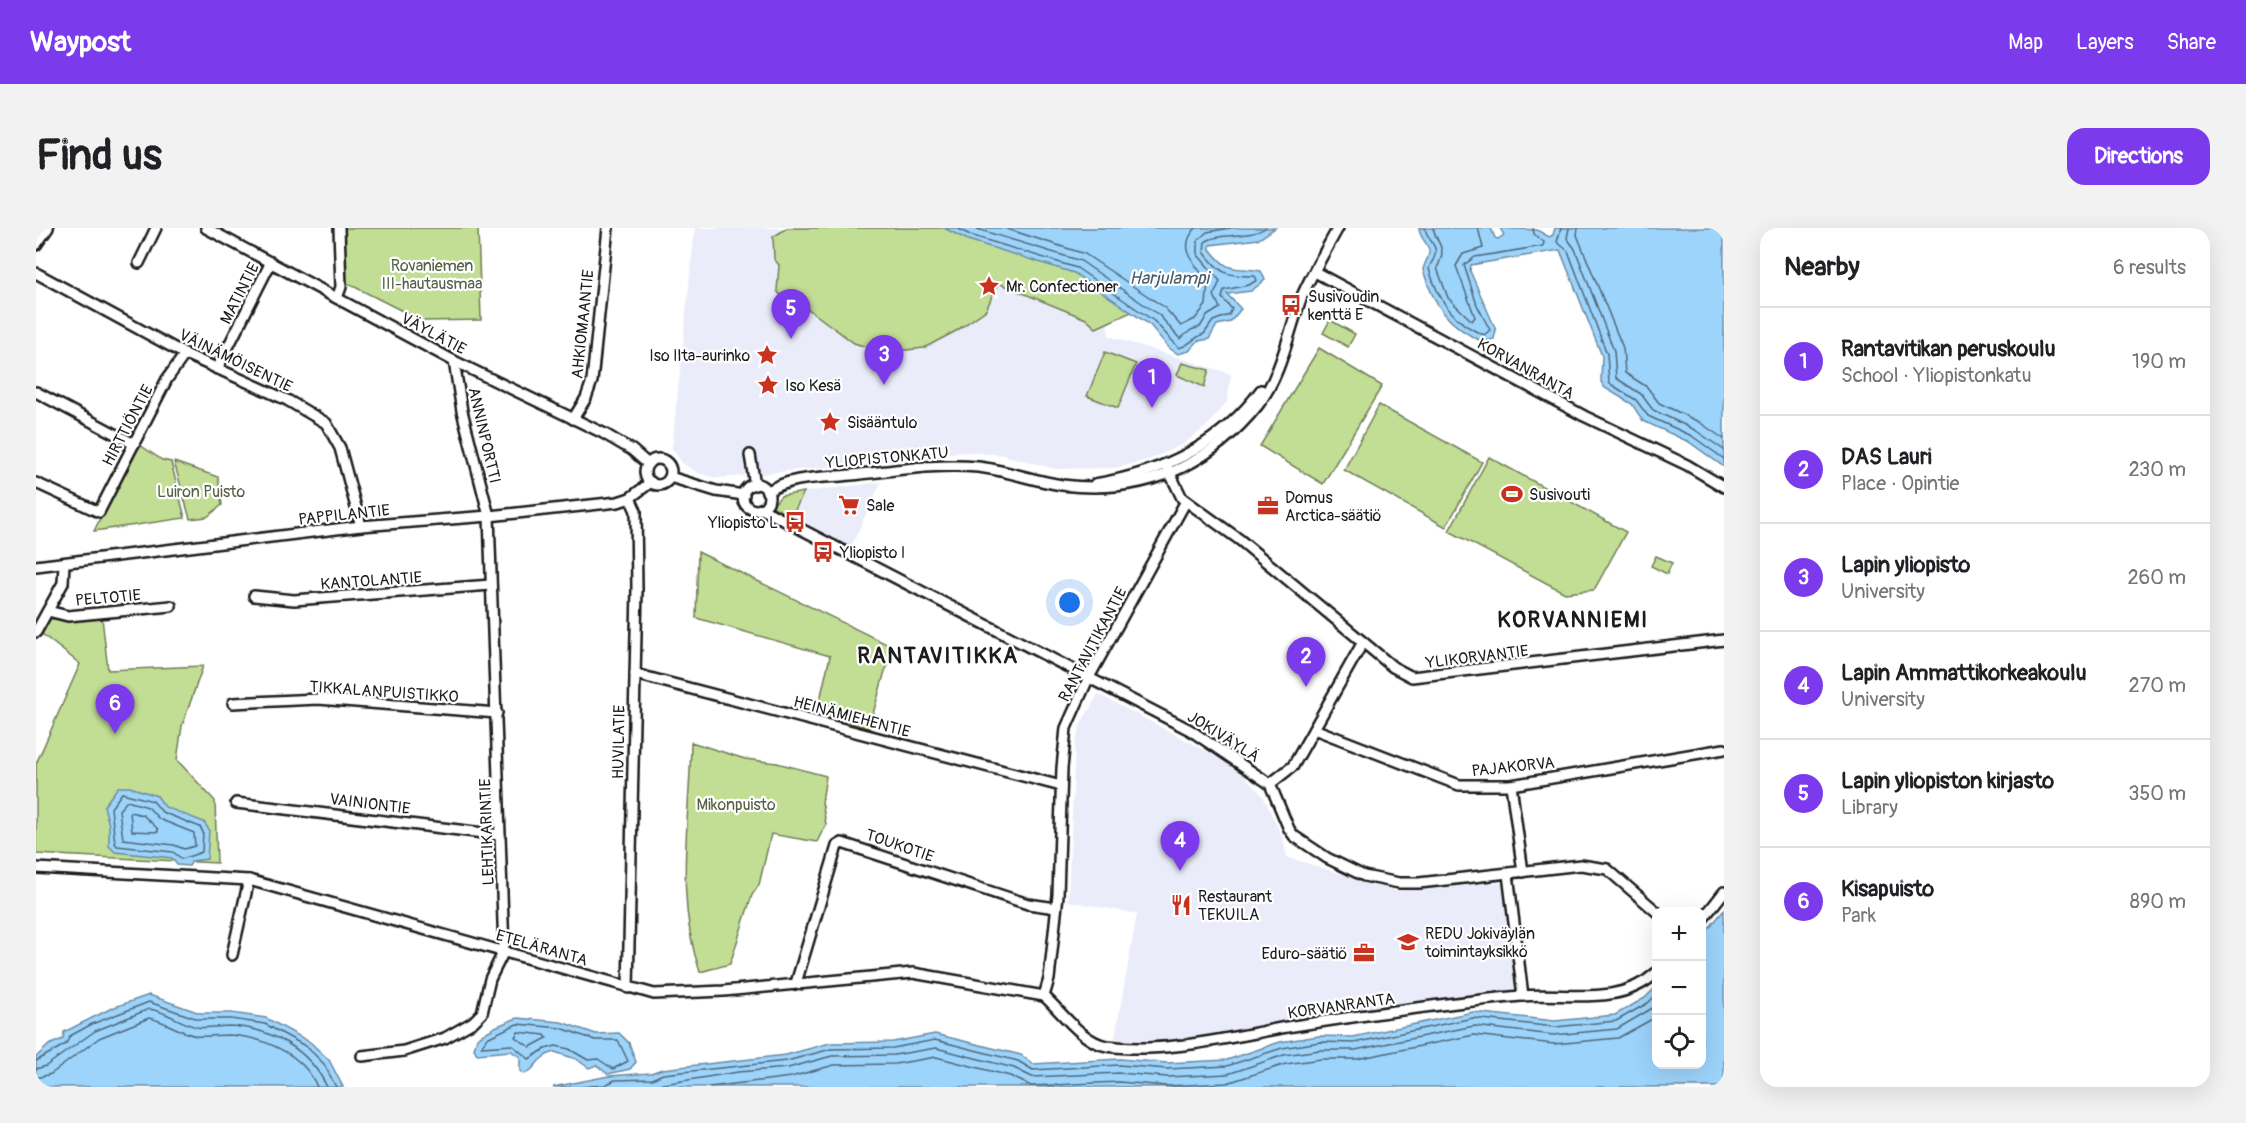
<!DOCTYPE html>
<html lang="en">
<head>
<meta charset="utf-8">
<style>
	:root { --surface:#fff; --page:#f2f2f2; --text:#202124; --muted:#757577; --line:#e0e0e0; --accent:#7c3aed }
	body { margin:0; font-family:Pangolin,sans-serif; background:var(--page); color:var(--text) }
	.controls { position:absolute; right:18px; bottom:18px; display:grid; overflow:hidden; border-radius:12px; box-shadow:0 6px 24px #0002 }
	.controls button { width:54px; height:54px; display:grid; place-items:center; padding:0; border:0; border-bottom:2px solid var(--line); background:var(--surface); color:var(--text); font:30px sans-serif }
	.you { position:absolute; left:1034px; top:375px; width:21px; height:21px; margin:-15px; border:4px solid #fff; border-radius:50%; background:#1a73e8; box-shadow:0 0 0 9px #1a73e833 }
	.badge { display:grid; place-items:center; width:39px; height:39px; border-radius:50%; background:var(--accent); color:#fff; font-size:20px; font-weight:700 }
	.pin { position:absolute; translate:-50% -50px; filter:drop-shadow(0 2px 3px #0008) }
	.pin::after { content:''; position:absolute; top:32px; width:21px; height:18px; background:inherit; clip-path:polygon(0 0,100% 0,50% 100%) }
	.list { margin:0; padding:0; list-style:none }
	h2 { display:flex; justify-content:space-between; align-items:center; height:78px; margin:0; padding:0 24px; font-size:26px }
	h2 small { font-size:20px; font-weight:400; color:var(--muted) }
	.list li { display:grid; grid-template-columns:39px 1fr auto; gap:18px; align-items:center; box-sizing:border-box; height:108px; padding:0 24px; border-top:2px solid var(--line) }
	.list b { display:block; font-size:22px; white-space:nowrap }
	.list p { margin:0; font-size:20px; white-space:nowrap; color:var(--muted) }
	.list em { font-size:20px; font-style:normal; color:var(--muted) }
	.icon { flex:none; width:33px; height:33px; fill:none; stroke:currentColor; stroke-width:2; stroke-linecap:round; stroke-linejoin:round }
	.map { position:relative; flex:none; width:1688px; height:859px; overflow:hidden; border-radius:18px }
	header { display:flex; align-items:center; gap:36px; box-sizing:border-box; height:84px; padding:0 30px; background:var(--accent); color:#fff }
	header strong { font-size:28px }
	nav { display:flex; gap:33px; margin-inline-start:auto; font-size:21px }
	.intro { display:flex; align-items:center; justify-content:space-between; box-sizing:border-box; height:144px; padding:0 36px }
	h1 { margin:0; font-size:42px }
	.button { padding:15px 27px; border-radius:18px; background:var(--accent); color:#fff; font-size:21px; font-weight:700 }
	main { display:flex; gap:36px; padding:0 36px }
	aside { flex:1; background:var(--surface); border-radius:18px; box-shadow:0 6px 24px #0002 }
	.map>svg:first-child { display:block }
	.built { fill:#ebecfa }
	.green { fill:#c2dd94; stroke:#6f7c58; stroke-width:1.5 }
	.water { fill:#9dd4fc; stroke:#698aa2; stroke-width:1.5 }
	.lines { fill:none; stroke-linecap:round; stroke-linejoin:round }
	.shore { stroke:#506676; stroke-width:1.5 }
	.minor-casing { stroke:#1c1c1c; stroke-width:14 }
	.minor { stroke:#fff; stroke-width:9 }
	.labels { text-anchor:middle; stroke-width:4.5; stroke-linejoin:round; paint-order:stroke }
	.park-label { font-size:16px; fill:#566046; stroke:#fff }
	.poi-label { font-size:16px; fill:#1c1c1c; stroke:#fff; text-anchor:start }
	.street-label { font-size:16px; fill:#1c1c1c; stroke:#fff }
	.water-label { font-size:18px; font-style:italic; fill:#495c6a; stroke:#fff }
	.district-label { font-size:22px; font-weight:bold; letter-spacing:1.5px; fill:#1c1c1c; stroke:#fff }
</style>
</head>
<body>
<header>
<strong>Waypost</strong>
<nav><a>Map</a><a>Layers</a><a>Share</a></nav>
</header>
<div class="intro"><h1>Find us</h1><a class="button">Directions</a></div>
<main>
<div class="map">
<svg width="1688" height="859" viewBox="0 0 1688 859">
	<rect width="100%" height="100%" fill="#fff"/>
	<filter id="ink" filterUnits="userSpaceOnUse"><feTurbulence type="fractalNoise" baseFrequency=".0167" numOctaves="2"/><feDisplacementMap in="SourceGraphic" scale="12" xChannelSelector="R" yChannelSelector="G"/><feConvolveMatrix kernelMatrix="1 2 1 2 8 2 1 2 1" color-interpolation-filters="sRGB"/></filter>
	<g filter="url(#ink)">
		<g class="built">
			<path d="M659 0H746V57L958 49 1071 91 1073 108 1195 146 1191 174 1171 198 1147 216 1115 231 1080 240 1019 241 967 227 929 224 696 249 680 250 662 245 646 235 636 220Z"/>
			<path d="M845 254 814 321 755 292 769 264Z"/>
			<path d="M1062 466 1199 538 1227 568 1247 610 1251 629 1360 663 1467 654 1481 765 1117 814H1078L1101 686 1032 673 1039 517 1045 496Z"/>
		</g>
		<g class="green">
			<path d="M304 0H442L445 92 386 93 305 52Z"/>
			<path d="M751 0H1128L1114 97 1095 84 1060 100 1050 91 962 55 950 82 920 103 888 120 862 123H843L818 115 764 75 757 70 746 69 741 63 743 37 738 31 737 9Z"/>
			<path d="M1294 92 1319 106 1312 119 1287 105Z"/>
			<path d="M1283 120 1346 158 1287 256 1224 218Z"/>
			<path d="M1069 124 1100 136 1082 180 1051 168Z"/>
			<path d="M1146 135 1173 142 1168 159 1141 147Z"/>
			<path d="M1343 177 1446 234 1410 299 1308 242Z"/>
			<path d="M101 215 126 232 135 234 149 290 58 303Z"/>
			<path d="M1453 229 1590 304 1558 362 1529 365 1413 303Z"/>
			<path d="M138 234 182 249 186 277 171 289 154 291Z"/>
			<path d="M768 264 755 290 736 278 745 268Z"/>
			<path d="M662 324 861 421 849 443 833 500 781 485 794 428 660 390Z"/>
			<path d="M1620 328 1636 335 1631 346 1615 338Z"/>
			<path d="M66 390 72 442 167 438 146 498 141 532 179 573 181 635 0 626V536L44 436 6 406 14 391Z"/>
			<path d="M655 514 709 531 741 535 790 548 786 574 790 596 781 614 735 606 723 657 716 667 694 736 664 744C638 668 654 592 655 514Z"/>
		</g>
		<g class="water">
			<path d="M908 0H1239L1223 11 1174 17V21C1194 47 1197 38 1225 43L1229 52 1215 63 1191 66 1205 81 1194 94 1181 97 1173 111 1162 113 1153 123 1142 126 1133 120 1114 97 1038 45 932 12Z"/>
			<path d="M1383 0H1455L1459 10 1462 11 1468 7 1464 0 1501 2 1513 9 1517 7 1519 0H1688V239L1653 214 1607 193 1596 176 1569 160 1565 154 1566 128 1524 22 1435 37 1434 43 1460 102 1458 111 1447 114C1412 98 1398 78 1387 42 1388 35 1394 28 1393 23 1392 14 1383 10 1383 0Z"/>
			<path d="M82 559H94L121 568 129 579 168 594 173 602 171 631 156 633 153 638 141 637 136 630 79 624 73 618V597L68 578Z"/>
			<path d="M1688 682V859H517L573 848 615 845 626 841 750 827 794 815 857 814 899 806 985 827 997 836 1084 831 1131 835 1191 832 1244 814 1283 808 1317 809 1437 784 1519 793 1579 787 1609 770 1620 759V836H1666V709Z"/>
			<path d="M113 767 164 785H195L230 790 274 814 293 832 307 859H0V829L13 817 27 811 28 804 76 780Z"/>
			<path d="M481 790 525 794 560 806 583 805 593 815 600 834 594 841 572 846 560 837 553 840 540 831 519 824C499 829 501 842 488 846L484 843V829L475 823 441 826 438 821 441 810 459 799Z"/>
		</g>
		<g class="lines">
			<g class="shore">
				<path d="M921 0 934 7 1041 40 1118 93 1143 120C1153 118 1158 109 1168 106L1177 93 1193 87 1196 81 1186 70 1188 62 1213 57 1221 52 1219 48C1191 48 1185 47 1168 24L1169 14C1183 4 1213 11 1229 0"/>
				<path d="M938 0 1045 33 1123 87 1144 111 1155 102 1164 99 1171 88 1184 80 1178 67 1184 53 1162 27V12L1171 4 1194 0"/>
				<path d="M968 0 1049 26 1128 79 1145 98 1159 91 1170 77 1172 54C1160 37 1140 20 1160 0"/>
				<path d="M1389 0C1390 10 1402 17 1399 27 1398 33 1394 35 1393 41 1402 71 1417 95 1448 107L1454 102 1441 77 1428 37 1439 29 1507 18 1508 14 1498 6 1497 0"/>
				<path d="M1397 0C1402 19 1412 19 1401 40L1412 70 1436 93 1439 89 1420 38 1427 26 1447 20 1442 0"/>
				<path d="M1525 0 1521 14 1532 23 1571 126 1573 155 1600 172 1612 188 1656 208 1688 231"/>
				<path d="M1533 0 1531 10 1539 21 1578 123 1580 150 1605 166 1617 182 1659 202 1688 222"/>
				<path d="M1542 0 1541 7 1587 120 1589 145 1611 159 1623 175 1663 194 1688 211"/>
				<path d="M86 565 117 573 126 584 164 599 167 604 166 624 146 631 137 624 81 618 79 615 75 580Z"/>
				<path d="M91 573 112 579 123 591 158 605 159 618 148 621 138 617 87 611 83 582Z"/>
				<path d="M94 584 107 587 122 601V604L96 603Z"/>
				<path d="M481 796 525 800 559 812H582L592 833 577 841 562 831 552 832 533 821 520 818 509 821 493 831 476 817 445 819 451 810Z"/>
				<path d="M482 804 509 807 511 810 494 819 479 809Z"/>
				<path d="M0 833 30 816 34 808 56 796 113 774 162 791H195L229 796 271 819 288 836 300 859"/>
				<path d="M0 841 10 838 59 803 113 781C130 783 144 795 161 799 171 801 183 798 194 798 235 800 273 821 291 859"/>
				<path d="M0 850 15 846 63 810 113 790C130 793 144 805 161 808 172 809 183 807 193 807 227 809 268 826 281 859"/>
				<path d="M543 859 569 857 579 852 616 851 627 846 751 833 795 821 857 820 899 812 982 833 997 842 1083 837 1131 841 1191 838 1246 820 1284 814 1318 815 1437 790 1519 799 1580 793 1612 775 1620 767"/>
				<path d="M609 859 702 844 752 840 796 828 858 827 900 820 978 840 996 849 1083 845 1131 849 1192 846 1248 827 1284 822H1319L1438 798 1518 807 1581 801 1620 778"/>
				<path d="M673 859 755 849 798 837 859 836 900 829 974 848 995 858 1083 854 1131 858 1191 855 1250 836 1285 831H1321L1438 807 1518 816 1582 810 1620 789"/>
			</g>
			<defs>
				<g id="minor">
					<path d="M170 0 418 133 567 205 596 222 612 236"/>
					<path d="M0 17 12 0"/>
					<path d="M103 35 120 0"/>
					<path d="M1279 44 1548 188 1651 237 1688 259"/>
					<path d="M0 45 149 126 251 172 290 195 304 220 325 298"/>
					<path d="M301 70 305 59 303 0"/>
					<path d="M181 141 235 34"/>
					<path d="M0 164 98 216"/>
					<path d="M537 191 550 170 556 153 572 0"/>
					<path d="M714 227 719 257"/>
					<circle cx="622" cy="244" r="13"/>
					<path d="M1130 237 1146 270 1204 312 1357 439 1376 449 1688 412"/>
					<path d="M634 249 680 263 708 267"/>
					<path d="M0 255 63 284 131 151 149 126"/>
					<path d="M1059 256C1126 245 1184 218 1225 162"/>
					<circle cx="720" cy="269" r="13"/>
					<path d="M731 264C754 248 788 250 815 247 857 243 899 235 942 239 970 242 998 253 1026 257 1106 267 1171 240 1222 177 1246 146 1252 105 1266 68 1276 45 1290 22 1302 0"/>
					<path d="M726 281 1154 502 1234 556 1253 601 1258 608 1291 630 1328 648 1363 655H1383L1545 637 1571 641 1621 684"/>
					<path d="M0 338 325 298 453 288 582 274 594 270 615 254"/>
					<path d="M218 368 258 372 455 357"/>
					<path d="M12 383 32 388 135 378"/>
					<path d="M0 404 27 355 28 335"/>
					<path d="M599 446 1025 558"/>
					<path d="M197 475 282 471 461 485"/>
					<path d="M1278 501 1423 557H1475L1688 521"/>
					<path d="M1234 556 1257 538 1327 414"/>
					<path d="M1475 557 1487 644"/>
					<path d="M200 575 464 607"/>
					<path d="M0 640 213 652 618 766 688 763 877 745 1008 768"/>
					<path d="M1472 646 1487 768"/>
					<path d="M1666 692 1688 664"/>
					<path d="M196 727 213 652"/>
					<path d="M760 755 801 618 806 615 992 676 1020 680"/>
					<path d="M592 760 601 361 600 283 594 270"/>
					<path d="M1008 768C1026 784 1046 814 1071 818 1126 826 1196 809 1251 799 1328 787 1407 775 1485 768 1531 764 1583 779 1620 745"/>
					<path d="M1008 768 1013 751 1022 667 1026 540 1030 500 1052 451 1150 273"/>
					<path d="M326 828 368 823 409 810 437 794 446 785 454 751 468 723 453 288 426 183 418 133"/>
				</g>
			</defs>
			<use href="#minor" class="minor-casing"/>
			<use href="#minor" class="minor"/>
		</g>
	</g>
	<defs>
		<symbol id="sight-bare" viewBox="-9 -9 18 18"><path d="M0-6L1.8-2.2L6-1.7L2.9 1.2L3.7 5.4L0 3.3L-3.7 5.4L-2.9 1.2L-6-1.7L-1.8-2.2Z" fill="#c8321e" stroke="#fff" stroke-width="2.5" paint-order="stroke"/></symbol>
		<symbol id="bus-bare" viewBox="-9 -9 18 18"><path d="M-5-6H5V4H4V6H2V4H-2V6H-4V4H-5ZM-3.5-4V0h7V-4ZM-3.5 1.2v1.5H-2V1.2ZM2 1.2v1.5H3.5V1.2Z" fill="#c8321e" stroke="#fff" stroke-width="2.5" paint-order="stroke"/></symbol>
		<symbol id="stadium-bare" viewBox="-9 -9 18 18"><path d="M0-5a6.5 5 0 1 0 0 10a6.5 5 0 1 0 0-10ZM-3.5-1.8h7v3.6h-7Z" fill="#c8321e" stroke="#fff" stroke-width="2.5" paint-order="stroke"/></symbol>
		<symbol id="supermarket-bare" viewBox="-9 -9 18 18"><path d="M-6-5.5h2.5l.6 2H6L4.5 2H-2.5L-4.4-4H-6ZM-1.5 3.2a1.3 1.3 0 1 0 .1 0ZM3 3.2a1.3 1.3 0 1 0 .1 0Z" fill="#c8321e" stroke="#fff" stroke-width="2.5" paint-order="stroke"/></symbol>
		<symbol id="office-bare" viewBox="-9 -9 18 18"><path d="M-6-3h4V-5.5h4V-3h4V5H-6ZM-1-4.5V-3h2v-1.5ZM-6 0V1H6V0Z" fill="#c8321e" stroke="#fff" stroke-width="2.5" paint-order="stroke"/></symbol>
		<symbol id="restaurant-bare" viewBox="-9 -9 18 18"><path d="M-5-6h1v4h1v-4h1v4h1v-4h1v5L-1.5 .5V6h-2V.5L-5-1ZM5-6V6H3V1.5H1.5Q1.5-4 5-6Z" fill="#c8321e" stroke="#fff" stroke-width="2.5" paint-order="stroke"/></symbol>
		<symbol id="school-bare" viewBox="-9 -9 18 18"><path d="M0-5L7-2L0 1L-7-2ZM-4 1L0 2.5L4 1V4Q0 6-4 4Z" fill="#c8321e" stroke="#fff" stroke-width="2.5" paint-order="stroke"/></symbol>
	</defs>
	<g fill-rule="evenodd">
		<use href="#sight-bare" x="938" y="43" width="30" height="30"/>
		<use href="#bus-bare" x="1240" y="62" width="30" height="30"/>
		<use href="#sight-bare" x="716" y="112" width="30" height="30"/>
		<use href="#sight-bare" x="717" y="142" width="30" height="30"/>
		<use href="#sight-bare" x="779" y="179" width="30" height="30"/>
		<use href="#stadium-bare" x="1461" y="251" width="30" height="30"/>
		<use href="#supermarket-bare" x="798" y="262" width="30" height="30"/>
		<use href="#office-bare" x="1217" y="263" width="30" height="30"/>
		<use href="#bus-bare" x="744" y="279" width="30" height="30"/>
		<use href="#bus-bare" x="772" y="309" width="30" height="30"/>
		<use href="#restaurant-bare" x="1130" y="662" width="30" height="30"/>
		<use href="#school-bare" x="1357" y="699" width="30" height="30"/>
		<use href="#office-bare" x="1313" y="710" width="30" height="30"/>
	</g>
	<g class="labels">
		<g class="park-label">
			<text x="396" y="43">Rovaniemen<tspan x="396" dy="18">III-hautausmaa</tspan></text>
			<text x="165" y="269">Luiron Puisto</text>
			<text x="700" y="582">Mikonpuisto</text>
		</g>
		<g class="poi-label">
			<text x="970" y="64">Mr. Confectioner</text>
			<text x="1272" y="74">Susivoudin<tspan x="1272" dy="18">kenttä E</tspan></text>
			<text x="714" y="133" text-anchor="end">Iso Ilta-aurinko</text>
			<text x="749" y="163">Iso Kesä</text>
			<text x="811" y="200">Sisääntulo</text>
			<text x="1493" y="272">Susivouti</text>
			<text x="1249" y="275">Domus<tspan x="1249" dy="18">Arctica-säätiö</tspan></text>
			<text x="830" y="283">Sale</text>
			<text x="742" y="300" text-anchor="end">Yliopisto L</text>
			<text x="804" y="330">Yliopisto I</text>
			<text x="1162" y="674">Restaurant<tspan x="1162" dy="18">TEKUILA</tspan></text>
			<text x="1389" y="711">REDU Jokiväylän<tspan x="1389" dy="18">toimintayksikkö</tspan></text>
			<text x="1311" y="731" text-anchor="end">Eduro-säätiö</text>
		</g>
		<g class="street-label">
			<text transform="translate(203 65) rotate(-63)" y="6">MATINTIE</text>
			<text transform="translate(546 96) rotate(-84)" y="6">AHKIOMAANTIE</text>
			<text transform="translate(398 105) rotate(28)" y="6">VÄYLÄTIE</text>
			<text transform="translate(200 132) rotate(26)" y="6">VÄINÄMÖISENTIE</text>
			<text transform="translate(1490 140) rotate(29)" y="6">KORVANRANTA</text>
			<text transform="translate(91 197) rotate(-62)" y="6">HIRTTIÖNTIE</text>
			<text transform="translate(449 207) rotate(77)" y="6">ANNINPORTTI</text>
			<text transform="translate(851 229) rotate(-5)" y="6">YLIOPISTONKATU</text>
			<text transform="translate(308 286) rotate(-6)" y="6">PAPPILANTIE</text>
			<text transform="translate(335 352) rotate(-4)" y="6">KANTOLANTIE</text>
			<text transform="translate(72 369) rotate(-5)" y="6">PELTOTIE</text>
			<text transform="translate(1056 416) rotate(-62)" y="6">RANTAVITIKANTIE</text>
			<text transform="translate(1441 428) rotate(-7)" y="6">YLIKORVANTIE</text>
			<text transform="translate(348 463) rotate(4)" y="6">TIKKALANPUISTIKKO</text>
			<text transform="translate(816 488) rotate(15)" y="6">HEINÄMIEHENTIE</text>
			<text transform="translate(1188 508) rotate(32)" y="6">JOKIVÄYLÄ</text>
			<text transform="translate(582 514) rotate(-89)" y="6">HUVILATIE</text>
			<text transform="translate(1477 538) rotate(-6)" y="6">PAJAKORVA</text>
			<text transform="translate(334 575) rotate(7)" y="6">VAINIONTIE</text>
			<text transform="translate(450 604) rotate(-92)" y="6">LEHTIKARINTIE</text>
			<text transform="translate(864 617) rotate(19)" y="6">TOUKOTIE</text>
			<text transform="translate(506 719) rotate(16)" y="6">ETELÄRANTA</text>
			<text transform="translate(1305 777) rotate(-8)" y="6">KORVANRANTA</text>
		</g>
		<g class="water-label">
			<text x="1133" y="56">Harjulampi</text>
		</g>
		<g class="district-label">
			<text x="1537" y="399">KORVANNIEMI</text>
			<text x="902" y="435">RANTAVITIKKA</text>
		</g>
	</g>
</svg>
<div class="controls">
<button>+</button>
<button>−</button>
<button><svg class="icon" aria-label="locate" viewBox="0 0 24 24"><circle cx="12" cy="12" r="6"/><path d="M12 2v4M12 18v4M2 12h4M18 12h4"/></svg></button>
</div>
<div class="you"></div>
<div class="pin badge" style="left:1116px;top:180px">1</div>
<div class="pin badge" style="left:1270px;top:459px">2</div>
<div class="pin badge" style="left:848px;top:157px">3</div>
<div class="pin badge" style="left:1144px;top:643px">4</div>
<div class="pin badge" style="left:755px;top:111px">5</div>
<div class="pin badge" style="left:79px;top:506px">6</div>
</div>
<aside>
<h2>Nearby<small>6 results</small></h2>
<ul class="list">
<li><span class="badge">1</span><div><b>Rantavitikan peruskoulu</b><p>School · Yliopistonkatu</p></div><em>190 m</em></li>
<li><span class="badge">2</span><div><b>DAS Lauri</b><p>Place · Opintie</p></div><em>230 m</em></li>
<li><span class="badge">3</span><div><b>Lapin yliopisto</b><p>University</p></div><em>260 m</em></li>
<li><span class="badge">4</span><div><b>Lapin Ammattikorkeakoulu</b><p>University</p></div><em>270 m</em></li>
<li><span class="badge">5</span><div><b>Lapin yliopiston kirjasto</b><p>Library</p></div><em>350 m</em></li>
<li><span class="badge">6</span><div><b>Kisapuisto</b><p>Park</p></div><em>890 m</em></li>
</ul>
</aside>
</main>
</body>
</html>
